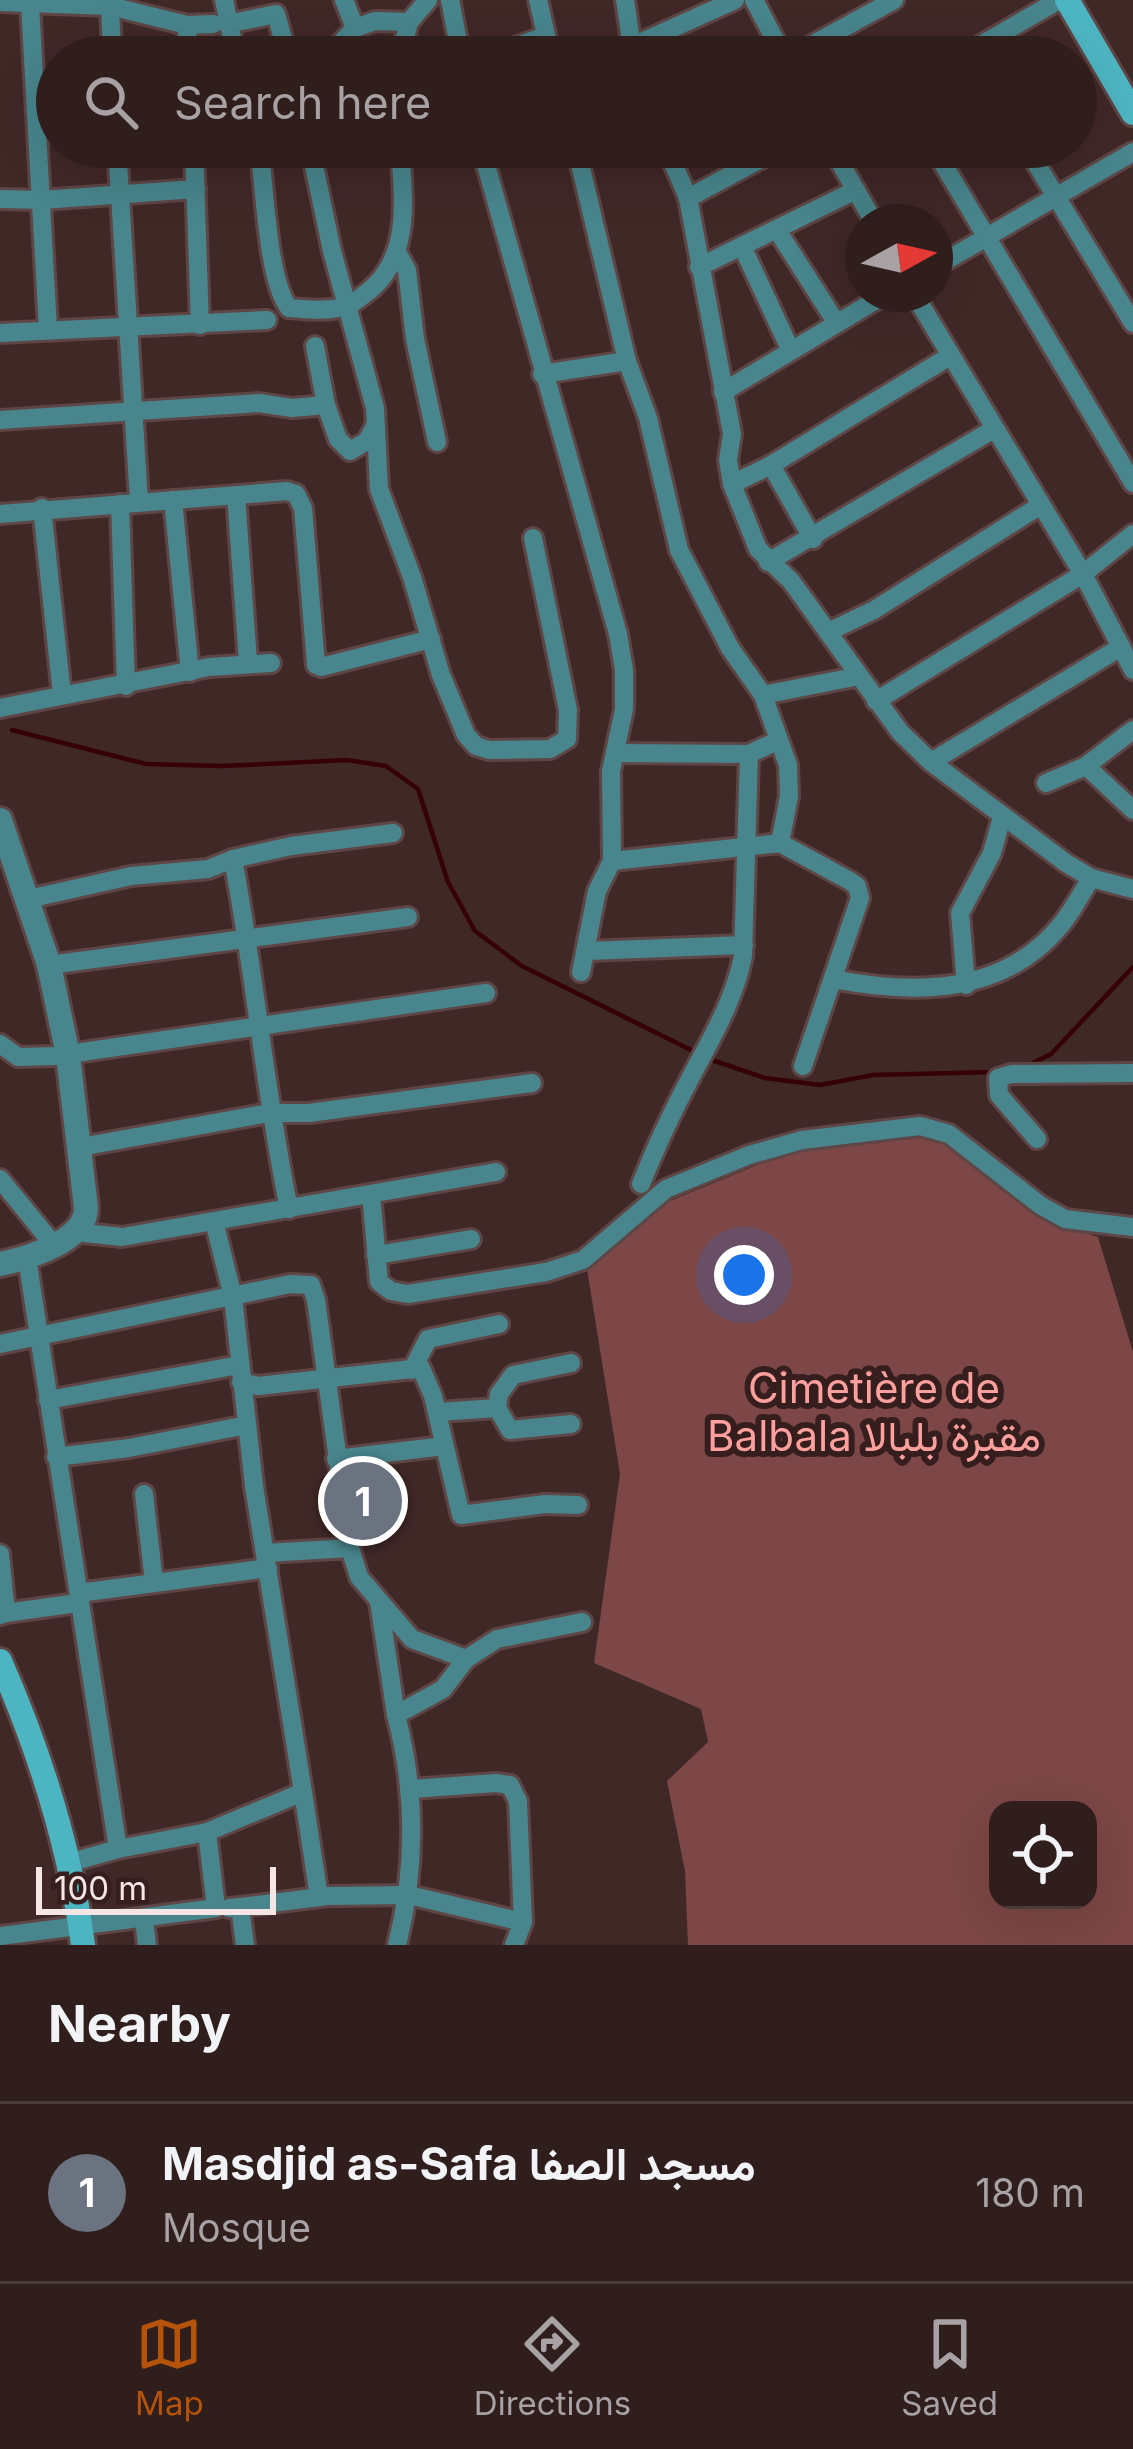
<!DOCTYPE html>
<html lang="en">
<head>
<meta charset="utf-8">
<style>
	:root { --surface:#301e1d; --page:#382726; --text:#f1f3f6; --muted:#a8a2a4; --line:#4b3c3b; --accent:#b45309 }
	body { margin:0; font-family:Inter,Vazirmatn,sans-serif; background:var(--page); color:var(--text) }
	.controls { position:absolute; right:36px; bottom:36px; display:grid; overflow:hidden; border-radius:24px; box-shadow:0 12px 48px #0002 }
	.controls button { width:108px; height:108px; display:grid; place-items:center; padding:0; border:0; border-bottom:3px solid var(--line); background:var(--surface); color:var(--text); font:60px sans-serif }
	.compass { position:absolute; left:845px; top:204px; width:108px; height:108px; border-radius:50%; background:var(--surface); box-shadow:0 12px 48px #0002; rotate:82deg }
	.scale { position:absolute; left:36px; bottom:30px; width:240px; box-sizing:border-box; padding-left:12px; border:6px solid #f5e5e4; border-top:0; font-size:33px; line-height:42px; white-space:nowrap; color:#f5e5e4; -webkit-text-stroke:9px #351e1d; paint-order:stroke }
	.you { position:absolute; left:744px; top:1275px; width:42px; height:42px; margin:-30px; border:9px solid #fff; border-radius:50%; background:#1a73e8; box-shadow:0 0 0 18px #1a73e833 }
	.badge { display:grid; place-items:center; width:78px; height:78px; border-radius:50%; background:var(--accent); color:#fff; font-size:39px; font-weight:700 }
	.pin { position:absolute; translate:-50% -50%; border:6px solid #fff; box-shadow:0 3px 12px #0006 }
	.list { margin:0; padding:0; list-style:none }
	h2 { display:flex; justify-content:space-between; align-items:center; height:156px; margin:0; padding:0 48px; font-size:51px }
	h2 small { font-size:39px; font-weight:400; color:var(--muted) }
	.list li { display:grid; grid-template-columns:78px 1fr auto; gap:36px; align-items:center; box-sizing:border-box; height:180px; padding:0 48px; border-top:3px solid var(--line) }
	.list b { display:block; font-size:45px; white-space:nowrap }
	.list p { margin:0; font-size:39px; white-space:nowrap; color:var(--muted) }
	.list em { font-size:39px; font-style:normal; color:var(--muted) }
	.icon { flex:none; width:66px; height:66px; fill:none; stroke:currentColor; stroke-width:2; stroke-linecap:round; stroke-linejoin:round }
	.map { position:relative; flex:none; width:1133px; height:1945px; overflow:hidden }
	.search { position:absolute; background:var(--surface); box-shadow:0 12px 48px #0002; left:36px; right:36px; top:36px; height:132px; display:flex; align-items:center; gap:30px; box-sizing:border-box; padding:0 42px; border-radius:66px; color:var(--muted); font-size:45px }
	.sheet { height:336px; background:var(--surface) }
	nav { display:flex; justify-content:space-around; align-items:center; box-sizing:border-box; height:168px; border-top:3px solid var(--line); background:var(--surface); font-size:33px; color:var(--muted) }
	nav a { display:grid; justify-items:center; gap:6px }
	nav .on { color:var(--accent) }
	.map>svg:first-child { display:block }
	.green { fill:#7c4746; fill-rule:evenodd }
	.lines { fill:none; stroke-linecap:round; stroke-linejoin:round }
	.stream { stroke:#350106; stroke-width:4.5 }
	.minor-casing { stroke:#5d4645; stroke-width:24 }
	.tertiary-casing { stroke:#5d4645; stroke-width:30 }
	.secondary-casing { stroke:#5d4645; stroke-width:30 }
	.minor { stroke:#48858c; stroke-width:18 }
	.tertiary { stroke:#48858c; stroke-width:24 }
	.secondary { stroke:#4db5c1; stroke-width:24 }
	.labels { text-anchor:middle; stroke-width:12; stroke-linejoin:round; paint-order:stroke }
	.park-label { font-size:42px; fill:#fea19e; stroke:#351e1d }
</style>
</head>
<body>
<div class="map">
<svg width="1133" height="1945" viewBox="0 0 1133 1945">
	<rect width="100%" height="100%" fill="#402827"/>
	<path class="green" d="M908 1131 981 1156 1052 1222 1098 1237 1133 1352V1945H688L685 1871 667 1781 708 1742 701 1709 594 1663 620 1474 587 1269 616 1223 796 1149ZM998 1810H1088V1900H998Z"/>
	<g class="lines">
		<g class="stream">
			<path d="M12 730 146 764 223 766 347 760 386 766 418 789 448 882 475 931 522 966 699 1054"/>
			<path d="M709 1059 765 1078 820 1085 873 1075 993 1072"/>
			<path d="M1027 1066 1051 1054 1133 967"/>
		</g>
		<defs>
			<g id="minor">
				<path d="M224 0 236 57"/>
				<path d="M344 0 355 28"/>
				<path d="M450 0 461 57"/>
				<path d="M538 0 551 57"/>
				<path d="M625 0 633 54"/>
				<path d="M754 0 784 57"/>
				<path d="M0 2 110 6 187 25 213 24"/>
				<path d="M30 4 48 330"/>
				<path d="M110 6 112 57"/>
				<path d="M227 24 276 14 288 57"/>
				<path d="M187 25 188 57"/>
				<path d="M633 46 735 0"/>
				<path d="M293 57 337 47 355 28 375 21 409 22"/>
				<path d="M400 57 409 22 428 0"/>
				<path d="M488 57 545 36"/>
				<path d="M790 57 894 0"/>
				<path d="M960 57 1059 0"/>
				<path d="M117 147 139 501"/>
				<path d="M194 147 200 325"/>
				<path d="M259 147C265 186 267 280 289 308 308 309 328 312 346 306 355 303 362 296 370 290 412 255 403 196 400 147"/>
				<path d="M310 147 332 251 375 408 379 489 412 577 441 675 466 735 476 746 489 750 550 749 567 739 568 710 533 538"/>
				<path d="M481 147 618 634 624 670V709L611 771 612 861 597 891 581 972"/>
				<path d="M576 147 627 361 648 418 679 550 730 648 763 695 859 676"/>
				<path d="M666 147 688 198 732 434 728 460 732 484 758 549 791 581 900 732 931 762 1066 863 1091 878 1133 889"/>
				<path d="M831 147 874 222"/>
				<path d="M933 147 1133 483"/>
				<path d="M1026 147 1133 323"/>
				<path d="M485 160 528 147"/>
				<path d="M688 198 783 147"/>
				<path d="M0 199 42 200 196 189"/>
				<path d="M777 230 836 322"/>
				<path d="M742 246 790 349"/>
				<path d="M397 252 407 270 415 339 437 442"/>
				<path d="M699 267 856 190"/>
				<path d="M935 267 1133 152"/>
				<path d="M914 294 1083 574 1133 670"/>
				<path d="M0 333 267 320"/>
				<path d="M315 346 326 405"/>
				<path d="M542 374 627 361"/>
				<path d="M723 392 886 294"/>
				<path d="M0 420 259 403 292 408 326 405 338 439 350 451 367 441 375 426"/>
				<path d="M771 465 813 539"/>
				<path d="M732 484 771 465 950 356"/>
				<path d="M236 495 248 662"/>
				<path d="M173 500 190 672"/>
				<path d="M120 504 126 686"/>
				<path d="M42 508 62 695"/>
				<path d="M0 514 287 491 296 494 303 508 316 665 321 667 431 639"/>
				<path d="M768 562 994 429"/>
				<path d="M828 632 874 610 1041 505"/>
				<path d="M876 701 1083 574 1133 534"/>
				<path d="M0 708 209 667 271 663"/>
				<path d="M615 753 749 754 777 741"/>
				<path d="M931 762 1121 647"/>
				<path d="M1086 766 1133 810"/>
				<path d="M1046 783 1086 766 1133 730"/>
				<path d="M780 843 850 881 857 886 860 898 803 1066"/>
				<path d="M233 859C255 975 265 1093 289 1209"/>
				<path d="M612 861 780 843 789 796 788 765 763 695"/>
				<path d="M28 899 131 876 208 869 233 859 291 846 393 833"/>
				<path d="M586 951 744 945"/>
				<path d="M49 965 408 917"/>
				<path d="M833 979C915 995 1003 995 1060 926 1072 912 1081 894 1091 878"/>
				<path d="M966 985 960 913 992 853 1002 817"/>
				<path d="M0 1044 18 1057 55 1056 486 993"/>
				<path d="M1037 1139 999 1095 998 1078 1011 1074 1133 1073"/>
				<path d="M80 1147 269 1113H309L532 1083"/>
				<path d="M0 1179 53 1244"/>
				<path d="M641 1184C653 1154 666 1125 681 1096 704 1050 733 1007 743 956L749 754"/>
				<path d="M371 1194 379 1282 391 1291 408 1294 546 1272 583 1260 666 1189 749 1155 802 1140 920 1126 949 1134 1040 1205 1065 1219 1133 1227"/>
				<path d="M75 1232 122 1237 496 1172"/>
				<path d="M376 1255 471 1239"/>
				<path d="M27 1258 118 1849 207 1832"/>
				<path d="M0 1344 290 1284 311 1285 316 1300 350 1548"/>
				<path d="M412 1370 428 1339 499 1324"/>
				<path d="M241 1382 258 1386 421 1368 433 1396 461 1515 545 1504 578 1505"/>
				<path d="M48 1400 239 1365"/>
				<path d="M497 1408 510 1430 571 1424"/>
				<path d="M438 1412 497 1408 499 1394 513 1375 571 1363"/>
				<path d="M56 1457 129 1448 247 1425"/>
				<path d="M336 1459 444 1446"/>
				<path d="M144 1494 154 1582"/>
				<path d="M266 1553 350 1548 359 1577 412 1639 466 1659"/>
				<path d="M0 1554 6 1613 0 1615"/>
				<path d="M379 1602 396 1715"/>
				<path d="M6 1613 77 1603 85 1592 94 1591 268 1568"/>
				<path d="M411 1789 496 1783 510 1785 518 1801 523 1922 514 1945"/>
				<path d="M303 1792 319 1897"/>
				<path d="M68 1863 118 1849"/>
				<path d="M240 1907 328 1896 409 1895 523 1922"/>
				<path d="M229 1908 240 1907 245 1945"/>
				<path d="M144 1919 147 1945"/>
				<path d="M0 1936 216 1908 207 1832 303 1792 254 1486 233 1297 214 1221"/>
				<path d="M397 1945C416 1869 416 1791 396 1715L443 1689 466 1659 497 1639 582 1622"/>
			</g>
			<path id="tertiary" d="M0 820 49 965 68 1055 86 1208C86 1241 28 1258 0 1264"/>
			<g id="secondary">
				<path d="M1067 0 1133 113"/>
				<path d="M0 1661C40 1752 70 1847 83 1945"/>
			</g>
		</defs>
		<use href="#minor" class="minor-casing"/>
		<use href="#tertiary" class="tertiary-casing"/>
		<use href="#secondary" class="secondary-casing"/>
		<use href="#minor" class="minor"/>
		<use href="#tertiary" class="tertiary"/>
		<use href="#secondary" class="secondary"/>
	</g>
	<g class="labels">
		<g class="park-label">
			<text x="874" y="1403">Cimetière de<tspan x="874" dy="48">Balbala مقبرة بلبالا</tspan></text>
		</g>
	</g>
</svg>
<div class="controls">
<button><svg class="icon" aria-label="locate" viewBox="0 0 24 24"><circle cx="12" cy="12" r="6"/><path d="M12 2v4M12 18v4M2 12h4M18 12h4"/></svg></button>
</div>
<svg class="compass" viewBox="-18 -18 36 36"><path d="M0-13l5 13h-10z" fill="#e53935"/><path d="M0 13l5-13h-10z" fill="#a8a2a4"/></svg>
<div class="scale">100 m</div>
<div class="you"></div>
<div class="pin badge" style="left:363px;top:1501px;background:#6b7280">1</div>
<div class="search"><svg class="icon" aria-label="search" viewBox="0 0 24 24"><circle cx="10" cy="10" r="6"/><path d="M15 15l6 6"/></svg>Search here</div>
</div>
<section class="sheet">
<h2>Nearby<small></small></h2>
<ul class="list">
<li><span class="badge" style="background:#6b7280">1</span><div><b>Masdjid as-Safa مسجد الصفا</b><p>Mosque</p></div><em>180 m</em></li>
</ul>
</section>
<nav>
<a class="on"><svg class="icon" aria-label="map" viewBox="0 0 24 24"><path d="M3 6l6-2 6 2 6-2v14l-6 2-6-2-6 2zM9 4v14M15 6v14"/></svg>Map</a>
<a><svg class="icon" aria-label="directions" viewBox="0 0 24 24"><path d="M12 3l9 9-9 9-9-9zM9 14v-3h6M13 9l2 2-2 2"/></svg>Directions</a>
<a><svg class="icon" aria-label="saved" viewBox="0 0 24 24"><path d="M7 4h10v16l-5-4-5 4z"/></svg>Saved</a>
</nav>
</body>
</html>
